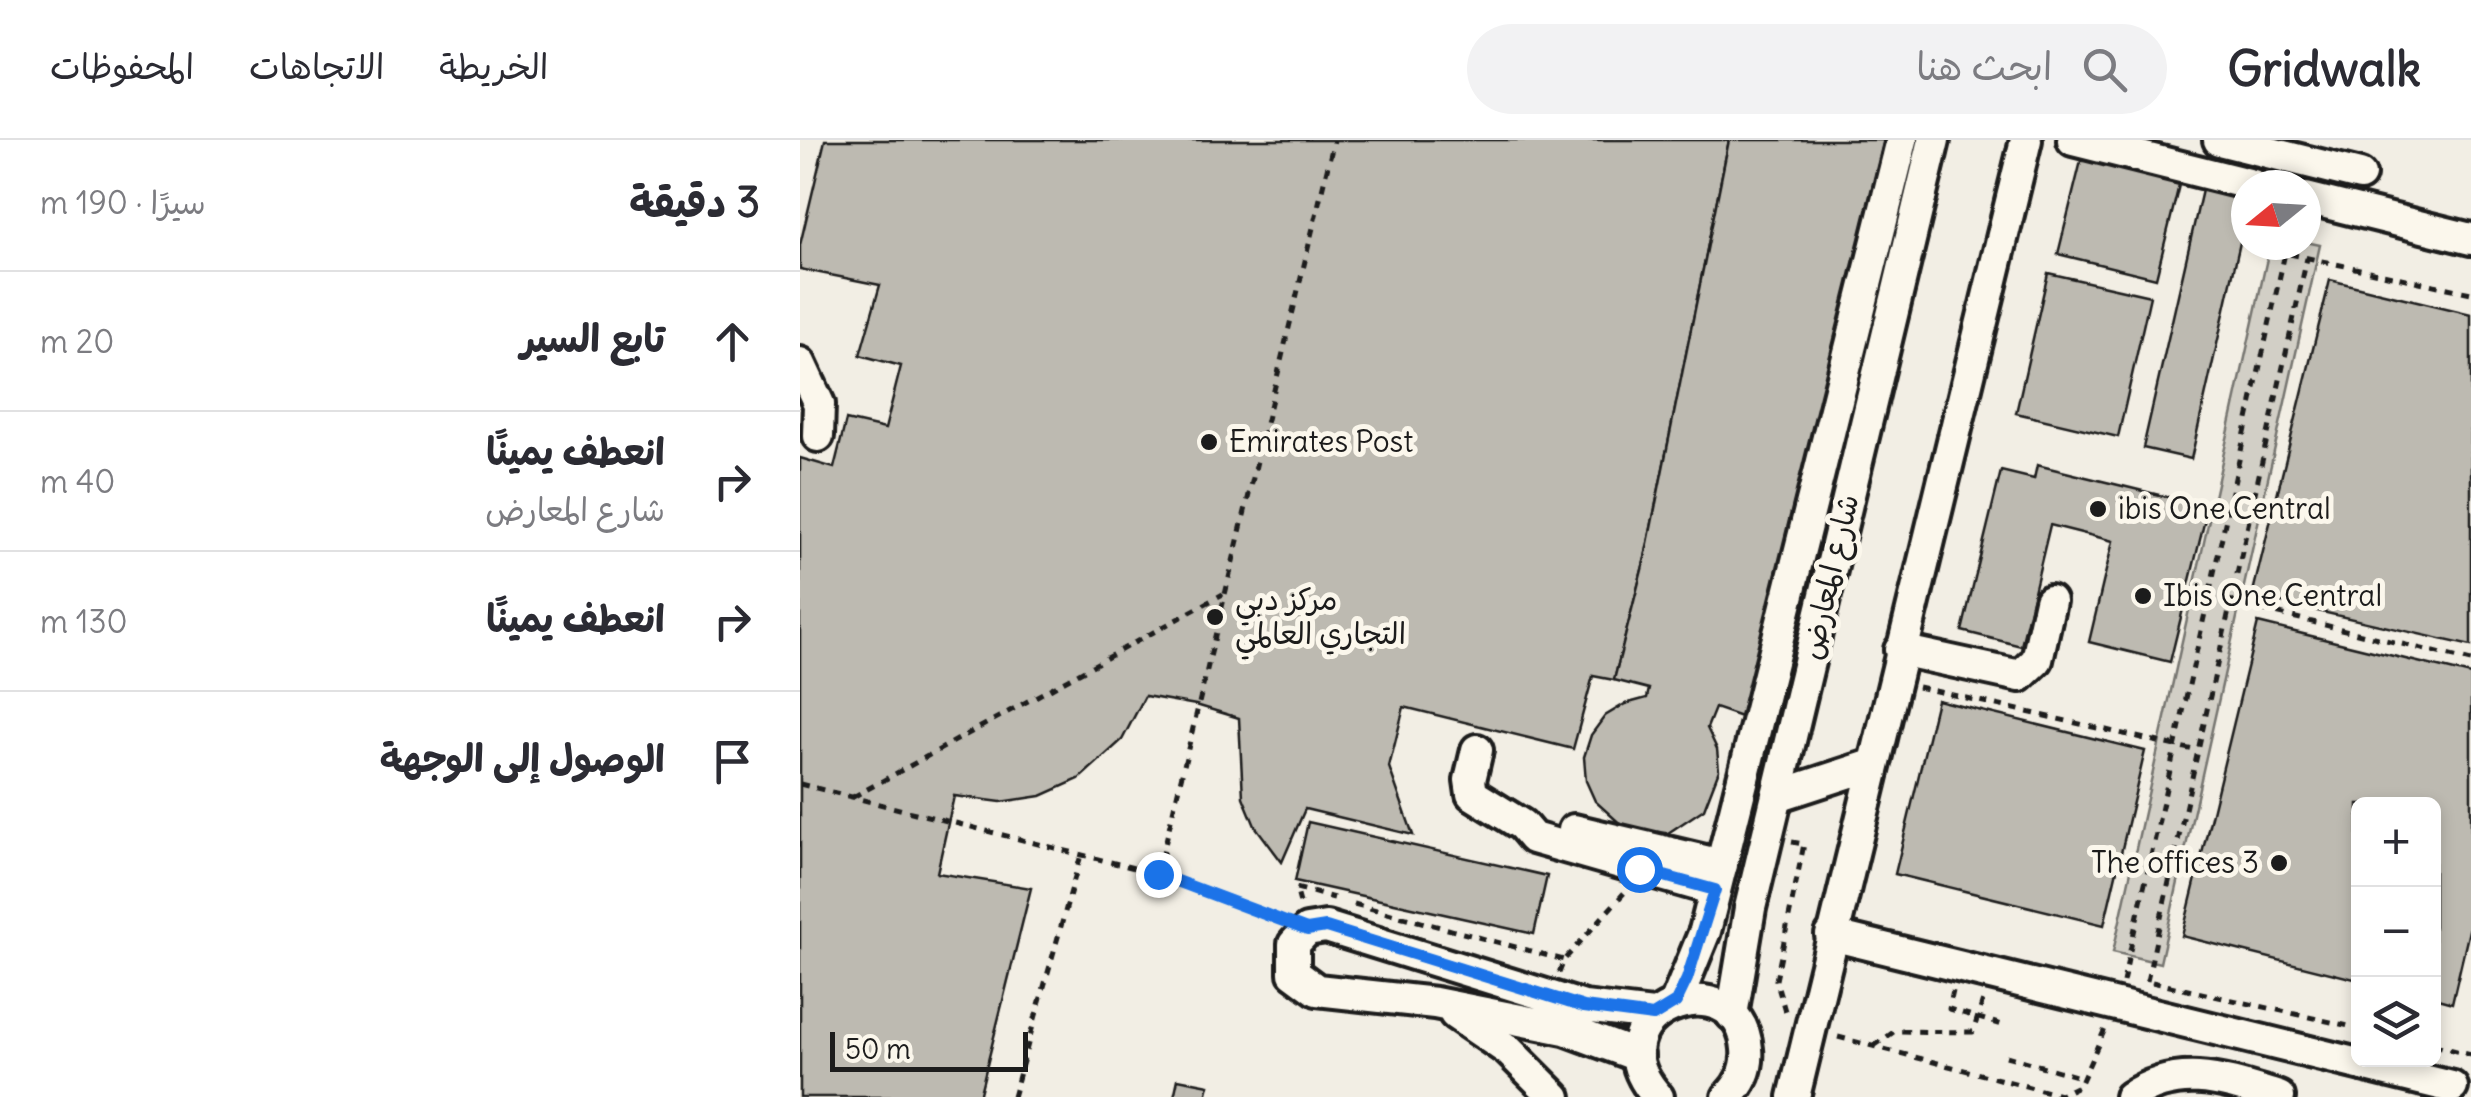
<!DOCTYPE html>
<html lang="ar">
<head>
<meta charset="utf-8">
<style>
	:root { --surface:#fff; --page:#f2f2f3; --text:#2b2b33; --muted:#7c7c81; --line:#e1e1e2 }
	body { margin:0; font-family:Delius,"Playpen Sans Arabic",sans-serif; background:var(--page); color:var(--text); direction:rtl }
	.controls { position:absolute; right:30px; bottom:30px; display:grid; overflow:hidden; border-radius:15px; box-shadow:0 5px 15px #0003 }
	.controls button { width:90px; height:90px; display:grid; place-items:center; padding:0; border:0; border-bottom:2px solid var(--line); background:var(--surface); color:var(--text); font:50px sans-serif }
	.compass { position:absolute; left:1431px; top:30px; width:90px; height:90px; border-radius:50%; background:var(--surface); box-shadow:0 5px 15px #0003; rotate:252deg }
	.scale { position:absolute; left:30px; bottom:25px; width:198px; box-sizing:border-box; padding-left:10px; border:5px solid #1c1c1c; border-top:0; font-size:28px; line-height:35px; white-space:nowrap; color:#1c1c1c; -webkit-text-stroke:8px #fbf7ec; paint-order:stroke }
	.stop { position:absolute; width:30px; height:30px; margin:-22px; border:8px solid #1a73e8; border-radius:50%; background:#fff }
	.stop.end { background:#1a73e8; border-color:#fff; box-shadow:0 2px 10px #0008 }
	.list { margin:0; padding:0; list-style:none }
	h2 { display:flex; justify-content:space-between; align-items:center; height:130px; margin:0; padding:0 40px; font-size:42px }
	h2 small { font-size:32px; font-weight:400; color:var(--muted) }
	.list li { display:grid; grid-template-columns:65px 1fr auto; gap:30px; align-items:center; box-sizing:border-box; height:140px; padding:0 40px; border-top:2px solid var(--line) }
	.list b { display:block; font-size:38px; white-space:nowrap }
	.list p { margin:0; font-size:32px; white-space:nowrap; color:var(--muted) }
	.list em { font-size:32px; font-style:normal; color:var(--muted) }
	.icon { flex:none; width:55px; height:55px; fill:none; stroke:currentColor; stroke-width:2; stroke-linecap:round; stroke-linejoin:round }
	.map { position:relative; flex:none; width:1671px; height:957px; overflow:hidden; direction:ltr }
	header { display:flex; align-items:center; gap:60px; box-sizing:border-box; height:140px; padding:0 50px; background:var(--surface); border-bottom:2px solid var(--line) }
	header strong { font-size:48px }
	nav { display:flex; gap:55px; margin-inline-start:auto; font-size:35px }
	.search { width:700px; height:90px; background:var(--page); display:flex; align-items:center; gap:25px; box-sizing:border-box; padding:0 35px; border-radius:55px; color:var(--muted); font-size:38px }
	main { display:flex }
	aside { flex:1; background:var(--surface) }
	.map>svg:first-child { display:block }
	.green { fill:#d2cfc6; stroke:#777671; stroke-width:2.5 }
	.building { fill:#bdbab1; stroke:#1c1c1c; stroke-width:2.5 }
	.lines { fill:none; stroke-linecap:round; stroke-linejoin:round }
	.minor-casing { stroke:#1c1c1c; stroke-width:38 }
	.path { stroke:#1c1c1c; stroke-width:5; stroke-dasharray:8 8; stroke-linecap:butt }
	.minor { stroke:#fbf7ec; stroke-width:30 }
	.route { stroke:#1a73e8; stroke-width:12 }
	.poi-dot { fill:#1c1c1c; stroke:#fbf7ec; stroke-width:4 }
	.labels { text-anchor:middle; stroke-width:10; stroke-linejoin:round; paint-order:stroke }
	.poi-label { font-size:30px; fill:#1c1c1c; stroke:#fbf7ec; text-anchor:start }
	.street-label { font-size:30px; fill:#1c1c1c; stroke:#fbf7ec }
</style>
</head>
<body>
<header>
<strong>Gridwalk</strong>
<div class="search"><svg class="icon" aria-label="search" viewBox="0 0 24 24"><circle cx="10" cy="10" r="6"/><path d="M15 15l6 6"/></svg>ابحث هنا</div>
<nav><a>الخريطة</a><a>الاتجاهات</a><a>المحفوظات</a></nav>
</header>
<main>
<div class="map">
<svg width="1671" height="957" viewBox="0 0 1671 957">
	<rect width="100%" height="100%" fill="#f2eee4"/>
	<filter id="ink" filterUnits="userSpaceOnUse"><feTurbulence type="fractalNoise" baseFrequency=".01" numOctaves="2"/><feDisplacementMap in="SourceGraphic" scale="20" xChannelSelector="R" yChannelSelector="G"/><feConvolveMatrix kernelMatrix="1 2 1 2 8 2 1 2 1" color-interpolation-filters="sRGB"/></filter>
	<g filter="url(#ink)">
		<path class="green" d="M1506 102 1520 105 1360 823 1313 812 1470 105Z"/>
		<g class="building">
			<path d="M25 0H929L845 418 814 540 793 536 773 609 604 567 589 627 613 695 505 669 482 722 455 686 443 657 439 578 396 565 345 556 322 600 279 639 241 656 201 662 154 656 137 733 231 748 179 957H0V318L34 328 46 280 85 289 101 226 60 215 80 145 0 129V105Z"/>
			<path d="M929 0H1084L944 578 915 568 907 588 917 609 919 630 904 669 868 693H846L825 688 795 661 786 641 784 617 791 595 805 576 825 564 847 558 849 549 814 540 845 418Z"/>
			<path d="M1282 17 1380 41 1356 138 1258 114Z"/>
			<path d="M1402 50 1446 60V76L1391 319 1343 308Z"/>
			<path d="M1248 133 1350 156 1318 297 1216 273Z"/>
			<path d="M1530 140 1671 174V506L1452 456Z"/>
			<path d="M1237 325 1408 367 1370 522 1289 502 1313 401 1250 385 1221 506 1162 491 1201 331 1234 339Z"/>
			<path d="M1458 483 1671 535V782L1652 863 1634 858V664H1558V840L1382 796Z"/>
			<path d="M1137 560 1345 611 1304 785 1095 734Z"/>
			<path d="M508 682 747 736 734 794 495 741Z"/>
			<path d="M378 939 409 945 406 957H374Z"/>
		</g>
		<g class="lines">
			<defs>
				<g id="minor">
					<path d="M1273 0 1453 45"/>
					<path d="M1419 0 1560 35"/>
					<path d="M1506 58 1671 99"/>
					<path d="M0 223 19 264 18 296"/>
					<path d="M1100 510 1220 536 1237 520 1250 461"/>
					<path d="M677 610 670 640 672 654 722 685 733 698 915 750"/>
					<path d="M977 656 1072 625"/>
					<path d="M774 690 922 725"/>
					<path d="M1031 795 1652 947"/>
					<path d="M876 862 905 791 1102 0"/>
					<path d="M655 874 708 910 755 957"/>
					<path d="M932 875 950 768 1134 0"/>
					<path d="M838 916 765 889 635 863 517 850 494 833V804L507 790 526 787 784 867 853 875"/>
					<path d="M858 957C782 873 939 815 947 909 949 928 941 944 928 957"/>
					<path d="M994 957 1226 0"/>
					<path d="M1330 957C1380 923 1426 941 1479 957"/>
				</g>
			</defs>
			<use href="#minor" class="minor-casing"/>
			<g class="path">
				<path d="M1431 462 1671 521"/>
				<path d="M1118 547 1398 611"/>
				<path d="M0 644 358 734 481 780"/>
				<path d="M53 657 423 454"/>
				<path d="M358 734 534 0"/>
				<path d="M500 763 496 748 534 758"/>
				<path d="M554 764 764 820"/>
				<path d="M759 833 764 820 824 753"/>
				<path d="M1347 841 1507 118"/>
				<path d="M1323 842 1485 113 1671 153"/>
				<path d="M1352 842 1558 888"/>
				<path d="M1153 851 1149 869 1202 885"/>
				<path d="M985 871 976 840 1004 704 992 702"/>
				<path d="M1038 897 1260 955 1280 945 1305 889"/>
				<path d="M1634 905 1671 915"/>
				<path d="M1074 906 1095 891 1173 892 1184 857"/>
				<path d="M1206 916 1283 938"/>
				<path d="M213 957 281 715"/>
			</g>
			<use href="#minor" class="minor"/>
		</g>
	</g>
	<g class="lines" filter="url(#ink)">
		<path class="route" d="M358 734 507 790 526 787 784 867 853 876 876 862 887 839 915 750 839 729"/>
	</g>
	<g class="poi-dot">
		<circle cx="409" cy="302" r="10"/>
		<circle cx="1298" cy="369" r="10"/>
		<circle cx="1343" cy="456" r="10"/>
		<circle cx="415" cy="477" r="10"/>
		<circle cx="1479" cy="723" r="10"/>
	</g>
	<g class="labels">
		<g class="poi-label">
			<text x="429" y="312">Emirates Post</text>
			<text x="1318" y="379">ibis One Central</text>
			<text x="1363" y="466">Ibis One Central</text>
			<text x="435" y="470">مركز دبي<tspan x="435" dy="34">التجاري العالمي</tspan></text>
			<text x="1459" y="733" text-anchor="end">The offices 3</text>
		</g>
		<g class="street-label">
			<text transform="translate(1030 437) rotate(-77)" y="10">شارع المعارض</text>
		</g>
	</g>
</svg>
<div class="controls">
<button>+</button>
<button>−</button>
<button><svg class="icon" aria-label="layers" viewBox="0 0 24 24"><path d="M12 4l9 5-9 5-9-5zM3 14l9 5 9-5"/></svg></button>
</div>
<svg class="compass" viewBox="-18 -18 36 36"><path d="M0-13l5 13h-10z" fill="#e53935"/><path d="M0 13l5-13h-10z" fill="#7c7c81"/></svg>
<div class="scale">50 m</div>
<div class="stop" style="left:839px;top:729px"></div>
<div class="stop end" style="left:358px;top:734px"></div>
</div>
<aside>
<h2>3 دقيقة<small>سيرًا · 190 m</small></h2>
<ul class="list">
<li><svg class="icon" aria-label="ahead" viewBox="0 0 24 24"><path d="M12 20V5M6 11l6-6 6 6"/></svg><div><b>تابع السير</b></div><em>20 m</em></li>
<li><svg class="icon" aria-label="right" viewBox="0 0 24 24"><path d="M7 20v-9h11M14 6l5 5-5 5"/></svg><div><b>انعطف يمينًا</b><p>شارع المعارض</p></div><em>40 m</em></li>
<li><svg class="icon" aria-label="right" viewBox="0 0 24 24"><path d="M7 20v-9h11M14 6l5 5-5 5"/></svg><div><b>انعطف يمينًا</b></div><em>130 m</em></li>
<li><svg class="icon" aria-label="arrive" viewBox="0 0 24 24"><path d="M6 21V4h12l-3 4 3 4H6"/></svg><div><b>الوصول إلى الوجهة</b></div></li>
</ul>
</aside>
</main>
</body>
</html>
